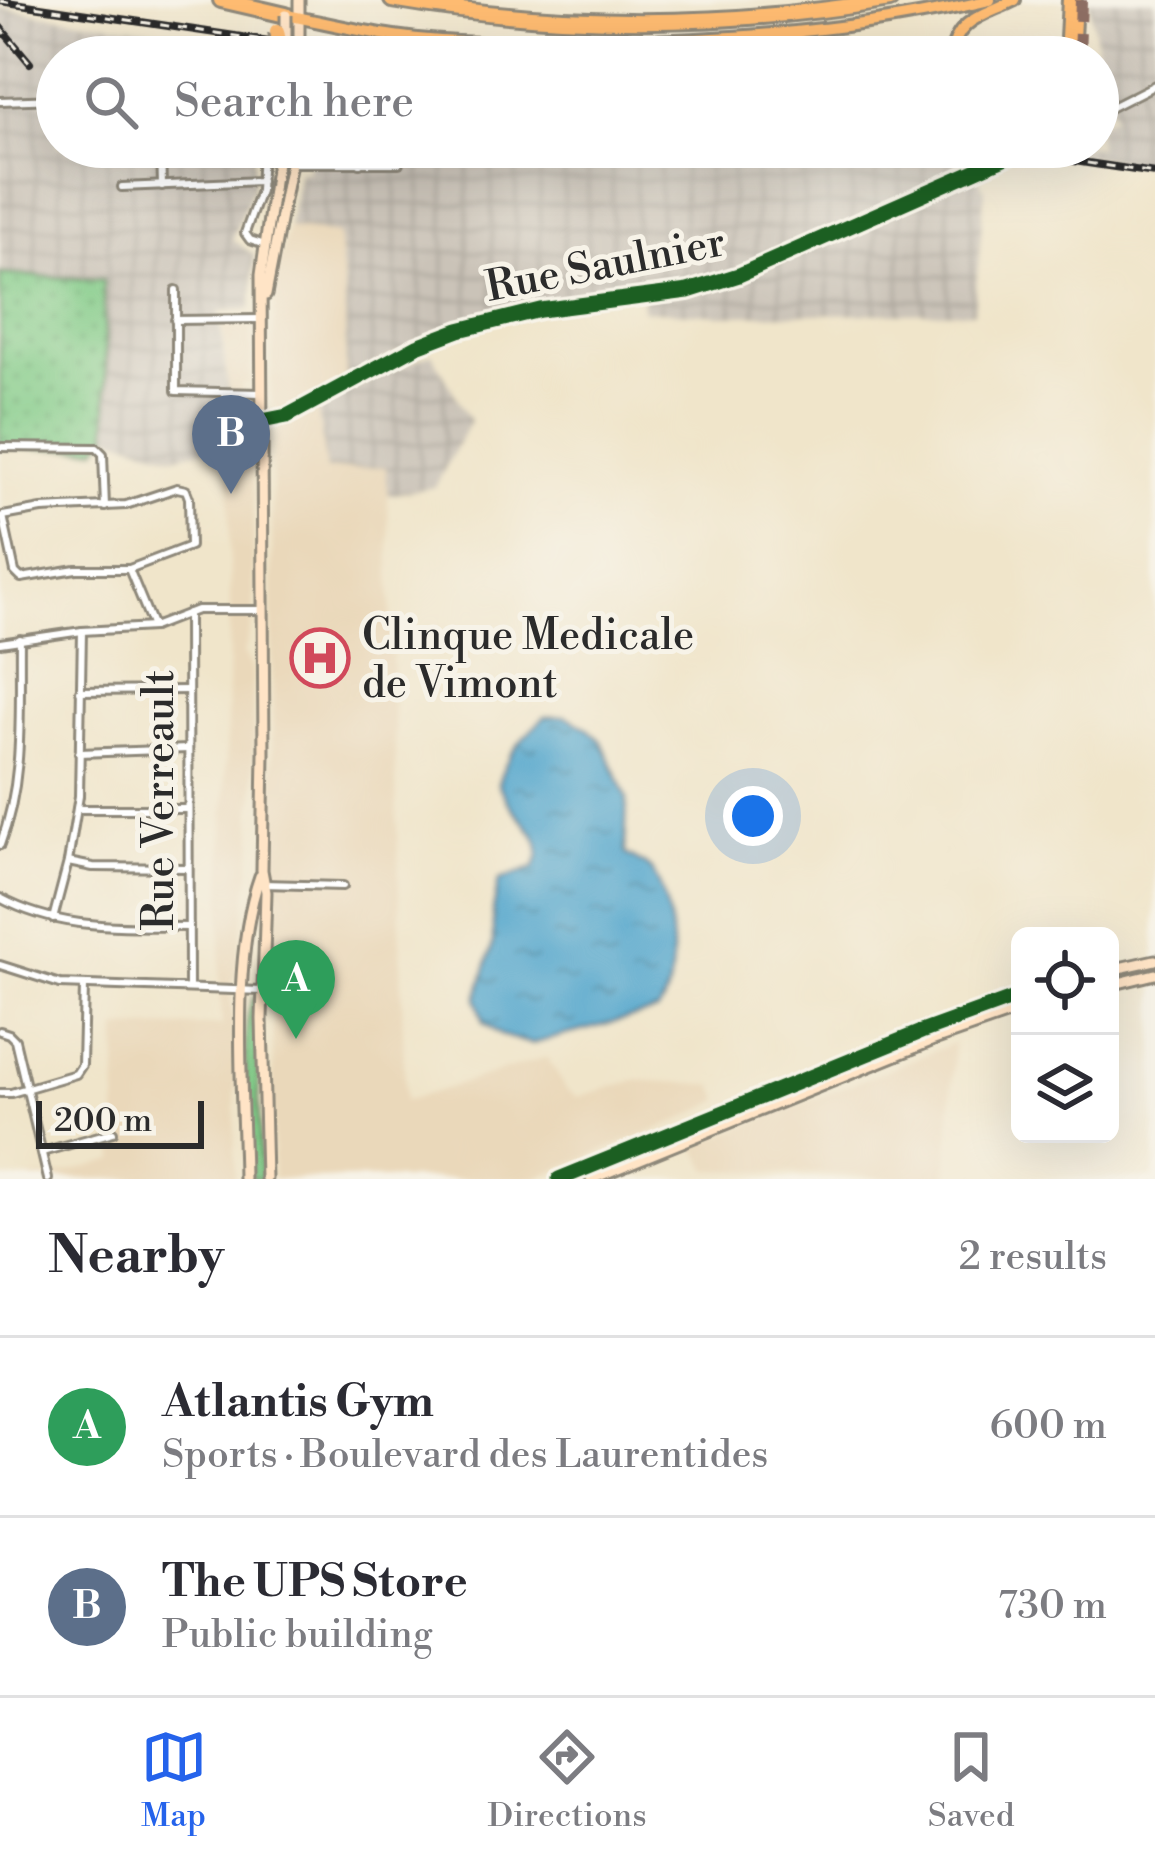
<!DOCTYPE html>
<html lang="en">
<head>
<meta charset="utf-8">
<style>
	:root { --surface:#fff; --page:#f7f7f7; --text:#2b2b33; --muted:#7c7c81; --line:#e1e1e2; --accent:#2563eb }
	body { margin:0; font-family:"Libre Bodoni",serif; background:var(--page); color:var(--text) }
	.controls { position:absolute; right:36px; bottom:36px; display:grid; overflow:hidden; border-radius:18px; box-shadow:0 12px 48px #0002 }
	.controls button { width:108px; height:108px; display:grid; place-items:center; padding:0; border:0; border-bottom:3px solid var(--line); background:var(--surface); color:var(--text); font:60px sans-serif }
	.scale { position:absolute; left:36px; bottom:30px; width:168px; box-sizing:border-box; padding-left:12px; border:6px solid #2b2b2b; border-top:0; font-size:33px; line-height:42px; white-space:nowrap; color:#2b2b2b; -webkit-text-stroke:9px #f7f3e8; paint-order:stroke }
	.you { position:absolute; left:753px; top:816px; width:42px; height:42px; margin:-30px; border:9px solid #fff; border-radius:50%; background:#1a73e8; box-shadow:0 0 0 18px #1a73e833 }
	.badge { display:grid; place-items:center; width:78px; height:78px; border-radius:50%; background:var(--accent); color:#fff; font-size:39px; font-weight:700 }
	.pin { position:absolute; translate:-50% -99px; filter:drop-shadow(0 3px 6px #0008) }
	.pin::after { content:''; position:absolute; top:63px; width:42px; height:36px; background:inherit; clip-path:polygon(0 0,100% 0,50% 100%) }
	.list { margin:0; padding:0; list-style:none }
	h2 { display:flex; justify-content:space-between; align-items:center; height:156px; margin:0; padding:0 48px; font-size:51px }
	h2 small { font-size:39px; font-weight:400; color:var(--muted) }
	.list li { display:grid; grid-template-columns:78px 1fr auto; gap:36px; align-items:center; box-sizing:border-box; height:180px; padding:0 48px; border-top:3px solid var(--line) }
	.list b { display:block; font-size:45px; white-space:nowrap }
	.list p { margin:0; font-size:39px; white-space:nowrap; color:var(--muted) }
	.list em { font-size:39px; font-style:normal; color:var(--muted) }
	.icon { flex:none; width:66px; height:66px; fill:none; stroke:currentColor; stroke-width:2; stroke-linecap:round; stroke-linejoin:round }
	.map { position:relative; flex:none; width:1155px; height:1179px; overflow:hidden }
	.search { position:absolute; background:var(--surface); box-shadow:0 12px 48px #0002; left:36px; right:36px; top:36px; height:132px; display:flex; align-items:center; gap:30px; box-sizing:border-box; padding:0 42px; border-radius:66px; color:var(--muted); font-size:45px }
	.sheet { height:516px; background:var(--surface) }
	nav { display:flex; justify-content:space-around; align-items:center; box-sizing:border-box; height:168px; border-top:3px solid var(--line); background:var(--surface); font-size:33px; color:var(--muted) }
	nav a { display:grid; justify-items:center; gap:6px }
	nav .on { color:var(--accent) }
	.map>svg:first-child { display:block }
	.built { fill:#ead8ba }
	.industrial { fill:url(#industrial-grid) }
	.grass { fill:url(#grass-tufts); stroke:#567b59; stroke-width:3 }
	.park { fill:url(#park-dots); stroke:#567b59; stroke-width:3 }
	.water { fill:url(#water-ripples); stroke:#3e687c; stroke-width:3 }
	.lines { fill:none; stroke-linecap:round; stroke-linejoin:round }
	.minor-casing { stroke:#8e887a; stroke-width:12 }
	.secondary-casing { stroke:#8e887a; stroke-width:15 }
	.primary-casing { stroke:#8e887a; stroke-width:16 }
	.motorway-casing { stroke:#8e887a; stroke-width:20 }
	.minor { stroke:#fff; stroke-width:6 }
	.secondary { stroke:#ffe4c6; stroke-width:9 }
	.primary { stroke:#febb71; stroke-width:10 }
	.motorway { stroke:#febb71; stroke-width:14 }
	.rail-casing { stroke:#2b2b2b; stroke-width:8 }
	.rail { stroke:#f7f3e8; stroke-width:3; stroke-dasharray:9; stroke-linecap:butt }
	.secondary-bridge-casing { stroke:#8e887a; stroke-width:15; stroke-linecap:butt }
	.primary-bridge-casing { stroke:#8e887a; stroke-width:16; stroke-linecap:butt }
	.motorway-bridge-casing { stroke:#8e887a; stroke-width:20; stroke-linecap:butt }
	.secondary-bridge { stroke:#ffe4c6; stroke-width:9 }
	.primary-bridge { stroke:#febb71; stroke-width:10 }
	.motorway-bridge { stroke:#febb71; stroke-width:14 }
	.quiet { stroke:#8d6e63; stroke-width:12; stroke-dasharray:24 12; stroke-linecap:butt }
	.cycleway-casing { stroke:#f7f3e8; stroke-width:22 }
	.cycleway { stroke:#1b5e20; stroke-width:15 }
	.labels { text-anchor:middle; stroke-width:10; stroke-linejoin:round; paint-order:stroke }
	.street-label { font-size:42px; fill:#2b2b2b; stroke:#f7f3e8 }
	.poi-label { font-size:42px; fill:#2b2b2b; stroke:#f7f3e8; text-anchor:start }
</style>
</head>
<body>
<div class="map">
<svg width="1155" height="1179" viewBox="0 0 1155 1179">
	<defs>
		<pattern id="industrial-grid" width="8" height="8" patternUnits="userSpaceOnUse" patternTransform="scale(3)"><rect width="8" height="8" fill="#cac3b8"/><path d="M0 4h8M4 0v8" fill="none" stroke="#aea89e"/></pattern>
		<pattern id="grass-tufts" width="24" height="20" patternUnits="userSpaceOnUse" patternTransform="scale(3)"><rect width="24" height="20" fill="#81cb87"/><path d="M3 7l-1-3M5 7V3M7 7l1-3M15 17l-1-3M17 17v-4M19 17l1-3" fill="none" stroke="#70ae75"/></pattern>
		<pattern id="park-dots" width="8" height="8" patternUnits="userSpaceOnUse" patternTransform="scale(3)"><rect width="8" height="8" fill="#81cb87"/><path d="M2 2h.1M6 6h.1" fill="none" stroke="#70ae75" stroke-width="1.8" stroke-linecap="round"/></pattern>
		<pattern id="water-ripples" width="26" height="14" patternUnits="userSpaceOnUse" patternTransform="scale(3)"><rect width="26" height="14" fill="#51a5cc"/><path d="M2 4q2-2 4 0t4 0M15 11q2-2 4 0t4 0" fill="none" stroke="#4387a6"/></pattern>
	</defs>
	<rect width="100%" height="100%" fill="#f7f3e8"/>
	<filter id="ink" filterUnits="userSpaceOnUse"><feTurbulence type="fractalNoise" baseFrequency=".00833" numOctaves="2"/><feDisplacementMap in="SourceGraphic" scale="24" xChannelSelector="R" yChannelSelector="G"/><feConvolveMatrix kernelMatrix="1 2 1 2 8 2 1 2 1" color-interpolation-filters="sRGB"/></filter>
	<filter id="wash" filterUnits="userSpaceOnUse"><feTurbulence type="fractalNoise" baseFrequency=".004" numOctaves="4" result="noise"/><feDisplacementMap in="SourceGraphic" scale="48" xChannelSelector="R" yChannelSelector="G"/><feGaussianBlur stdDeviation="2.7" result="paint"/><feColorMatrix in="noise" values="0 0 0 0 0 0 0 0 0 0 0 0 0 0 0 0 0 1.4 0 .05"/><feComposite in="paint" operator="in"/></filter>
	<g filter="url(#wash)">
		<rect width="100%" height="100%" fill="#f0e5ca"/>
		<g class="built">
			<path d="M288 227 338 233 345 303 346 380 317 404 387 467 405 1101 547 1057 566 1089 578 1097 635 1080 714 1085 721 1100 687 1117 533 1179H273L272 451 274 436 287 423 272 406V378L276 279Z"/>
			<path d="M223 325 252 326 250 383 241 384V398L252 399 254 617 244 653 252 669 255 794 251 812 254 844 235 980 231 982 235 1042V1179H23L56 1176 115 1160 118 1029 222 1025 220 981 230 612 229 397Z"/>
			<path d="M954 1043 947 1179H887L860 1175 709 1170 695 1146Z"/>
		</g>
		<g class="industrial">
			<path d="M1089 0H1155V166L1044 149 1049 147H1098V123L1114 116 1106 100Z"/>
			<path d="M0 8 270 46 246 57H57V147H254L253 186 232 239 254 255 251 309 219 311 229 397 228 444 175 456 108 435 103 280 0 274Z"/>
			<path d="M302 147H893L966 158 985 190 974 312 722 315 642 310V292L507 309 440 330 346 380 345 303 338 234 288 227 299 172 308 171V157L301 156Z"/>
			<path d="M432 353 470 421 435 487 388 495 386 467 326 470 317 404Z"/>
		</g>
		<path class="grass" d="M253 998 256 1001 261 1179H251C251 1136 237 1033 253 998Z"/>
		<path class="park" d="M0 274 103 280 108 435 97 448H0Z"/>
		<path class="water" d="M566 716 587 728 602 742 627 798 625 853C632 858 644 863 650 869 674 899 681 981 658 1011L531 1044 500 1035 484 1023 477 999 493 943V911L499 880 534 868C548 842 530 829 513 809 507 802 503 793 498 784 505 756 524 736 545 717Z"/>
	</g>
	<g filter="url(#ink)">
		<g class="lines">
			<defs>
				<g id="minor">
					<path d="M0 101 57 99"/>
					<path d="M1098 114 1155 85"/>
					<path d="M161 147 162 186"/>
					<path d="M262 147 260 191 245 233 250 240 265 245"/>
					<path d="M360 147V164"/>
					<path d="M292 163H399"/>
					<path d="M122 187 261 181"/>
					<path d="M176 290V391L261 393"/>
					<path d="M175 320 261 319"/>
					<path d="M262 421 287 416 417 346 459 330 540 310 688 291 739 275 1029 147"/>
					<path d="M0 447 97 448 103 454 105 507"/>
					<path d="M0 517 3 516 42 509 126 505 177 488 186 490 189 498 190 546 129 569H76L21 578 15 572 3 516"/>
					<path d="M129 569 153 627"/>
					<path d="M188 613 189 988"/>
					<path d="M0 643 82 631 153 627 197 610H262"/>
					<path d="M80 691 188 690"/>
					<path d="M79 753 188 749"/>
					<path d="M77 809H187"/>
					<path d="M0 845C25 779 19 709 20 639"/>
					<path d="M68 862 93 867 188 868"/>
					<path d="M263 884 343 886"/>
					<path d="M0 898C62 931 121 926 189 927"/>
					<path d="M53 919 68 862 79 796 82 631"/>
					<path d="M0 965 60 984 262 991"/>
					<path d="M0 1031 9 1034 15 1040 48 1179"/>
					<path d="M0 1093H11L76 1074 82 1065 84 986"/>
					<path d="M42 1152 113 1132"/>
				</g>
				<g id="secondary">
					<path d="M299 39V0"/>
					<path d="M266 295 294 147"/>
					<path d="M1110 970 1155 960"/>
					<path d="M1110 985 1155 974"/>
					<path d="M244 1179C243 1089 230 960 260 876"/>
					<path d="M266 1179 262 1019 266 892 262 870 264 753 261 275 279 147"/>
					<path d="M559 1179 921 1032 1020 996"/>
					<path d="M591 1179 931 1041 1020 1010"/>
				</g>
				<g id="primary">
					<path d="M286 15C322 22 358 31 394 36 461 46 530 43 597 42 730 40 860 31 990 0"/>
					<path d="M779 39 834 45 870 57"/>
					<path d="M950 57C958 17 983 16 1015 0"/>
					<path d="M1065 57 1068 0"/>
					<path d="M1073 57 1076 0"/>
				</g>
				<g id="motorway">
					<path d="M221 0 286 15"/>
					<path d="M392 0C557 28 725 28 890 0"/>
				</g>
			</defs>
			<use href="#minor" class="minor-casing"/>
			<use href="#secondary" class="secondary-casing"/>
			<use href="#primary" class="primary-casing"/>
			<use href="#motorway" class="motorway-casing"/>
			<use href="#minor" class="minor"/>
			<use href="#secondary" class="secondary"/>
			<use href="#primary" class="primary"/>
			<use href="#motorway" class="motorway"/>
			<defs>
				<g id="rail">
					<path d="M0 1 377 57"/>
					<path d="M0 27 30 63"/>
					<path d="M980 147 1155 173"/>
				</g>
			</defs>
			<use href="#rail" class="rail-casing"/>
			<use href="#rail" class="rail"/>
			<defs>
				<path id="secondary-bridge" d="M286 15V51"/>
				<path id="primary-bridge" d="M301 57 310 41"/>
				<path id="motorway-bridge" d="M277 31 282 57"/>
			</defs>
			<use href="#secondary-bridge" class="secondary-bridge-casing"/>
			<use href="#primary-bridge" class="primary-bridge-casing"/>
			<use href="#motorway-bridge" class="motorway-bridge-casing"/>
			<use href="#secondary-bridge" class="secondary-bridge"/>
			<use href="#primary-bridge" class="primary-bridge"/>
			<use href="#motorway-bridge" class="motorway-bridge"/>
			<g class="quiet">
				<path d="M1079 57 1081 0"/>
				<path d="M299 156 309 158"/>
			</g>
			<defs>
				<g id="cycleway">
					<path d="M262 421 287 416 417 346 459 330 540 310 688 291 739 275 1029 147"/>
					<path d="M559 1179 921 1032 1020 996"/>
				</g>
			</defs>
			<use href="#cycleway" class="cycleway-casing"/>
			<use href="#cycleway" class="cycleway"/>
		</g>
	</g>
	<defs>
		<symbol id="hospital-ring" viewBox="-11 -11 22 22"><circle r="9.5" fill="#f7f3e8" stroke="#d1495b" stroke-width="1.5"/><path d="M-5-5h3v3.5h4V-5h3V5h-3V1.5h-4V5h-3Z" fill="#d1495b"/></symbol>
	</defs>
	<g fill-rule="evenodd">
		<use href="#hospital-ring" x="287" y="625" width="66" height="66"/>
	</g>
	<g class="labels">
		<g class="street-label">
			<text transform="translate(605 263) rotate(-11)" y="15">Rue Saulnier</text>
			<text transform="translate(158 800) rotate(-90)" y="15">Rue Verreault</text>
		</g>
		<g class="poi-label">
			<text x="362" y="649">Clinque Medicale<tspan x="362" dy="48">de Vimont</tspan></text>
		</g>
	</g>
</svg>
<div class="controls">
<button><svg class="icon" aria-label="locate" viewBox="0 0 24 24"><circle cx="12" cy="12" r="6"/><path d="M12 2v4M12 18v4M2 12h4M18 12h4"/></svg></button>
<button><svg class="icon" aria-label="layers" viewBox="0 0 24 24"><path d="M12 4l9 5-9 5-9-5zM3 14l9 5 9-5"/></svg></button>
</div>
<div class="scale">200 m</div>
<div class="you"></div>
<div class="pin badge" style="left:296px;top:1039px;background:#2e9e5b">A</div>
<div class="pin badge" style="left:231px;top:494px;background:#5c6f8a">B</div>
<div class="search"><svg class="icon" aria-label="search" viewBox="0 0 24 24"><circle cx="10" cy="10" r="6"/><path d="M15 15l6 6"/></svg>Search here</div>
</div>
<section class="sheet">
<h2>Nearby<small>2 results</small></h2>
<ul class="list">
<li><span class="badge" style="background:#2e9e5b">A</span><div><b>Atlantis Gym</b><p>Sports · Boulevard des Laurentides</p></div><em>600 m</em></li>
<li><span class="badge" style="background:#5c6f8a">B</span><div><b>The UPS Store</b><p>Public building</p></div><em>730 m</em></li>
</ul>
</section>
<nav>
<a class="on"><svg class="icon" aria-label="map" viewBox="0 0 24 24"><path d="M3 6l6-2 6 2 6-2v14l-6 2-6-2-6 2zM9 4v14M15 6v14"/></svg>Map</a>
<a><svg class="icon" aria-label="directions" viewBox="0 0 24 24"><path d="M12 3l9 9-9 9-9-9zM9 14v-3h6M13 9l2 2-2 2"/></svg>Directions</a>
<a><svg class="icon" aria-label="saved" viewBox="0 0 24 24"><path d="M7 4h10v16l-5-4-5 4z"/></svg>Saved</a>
</nav>
</body>
</html>
